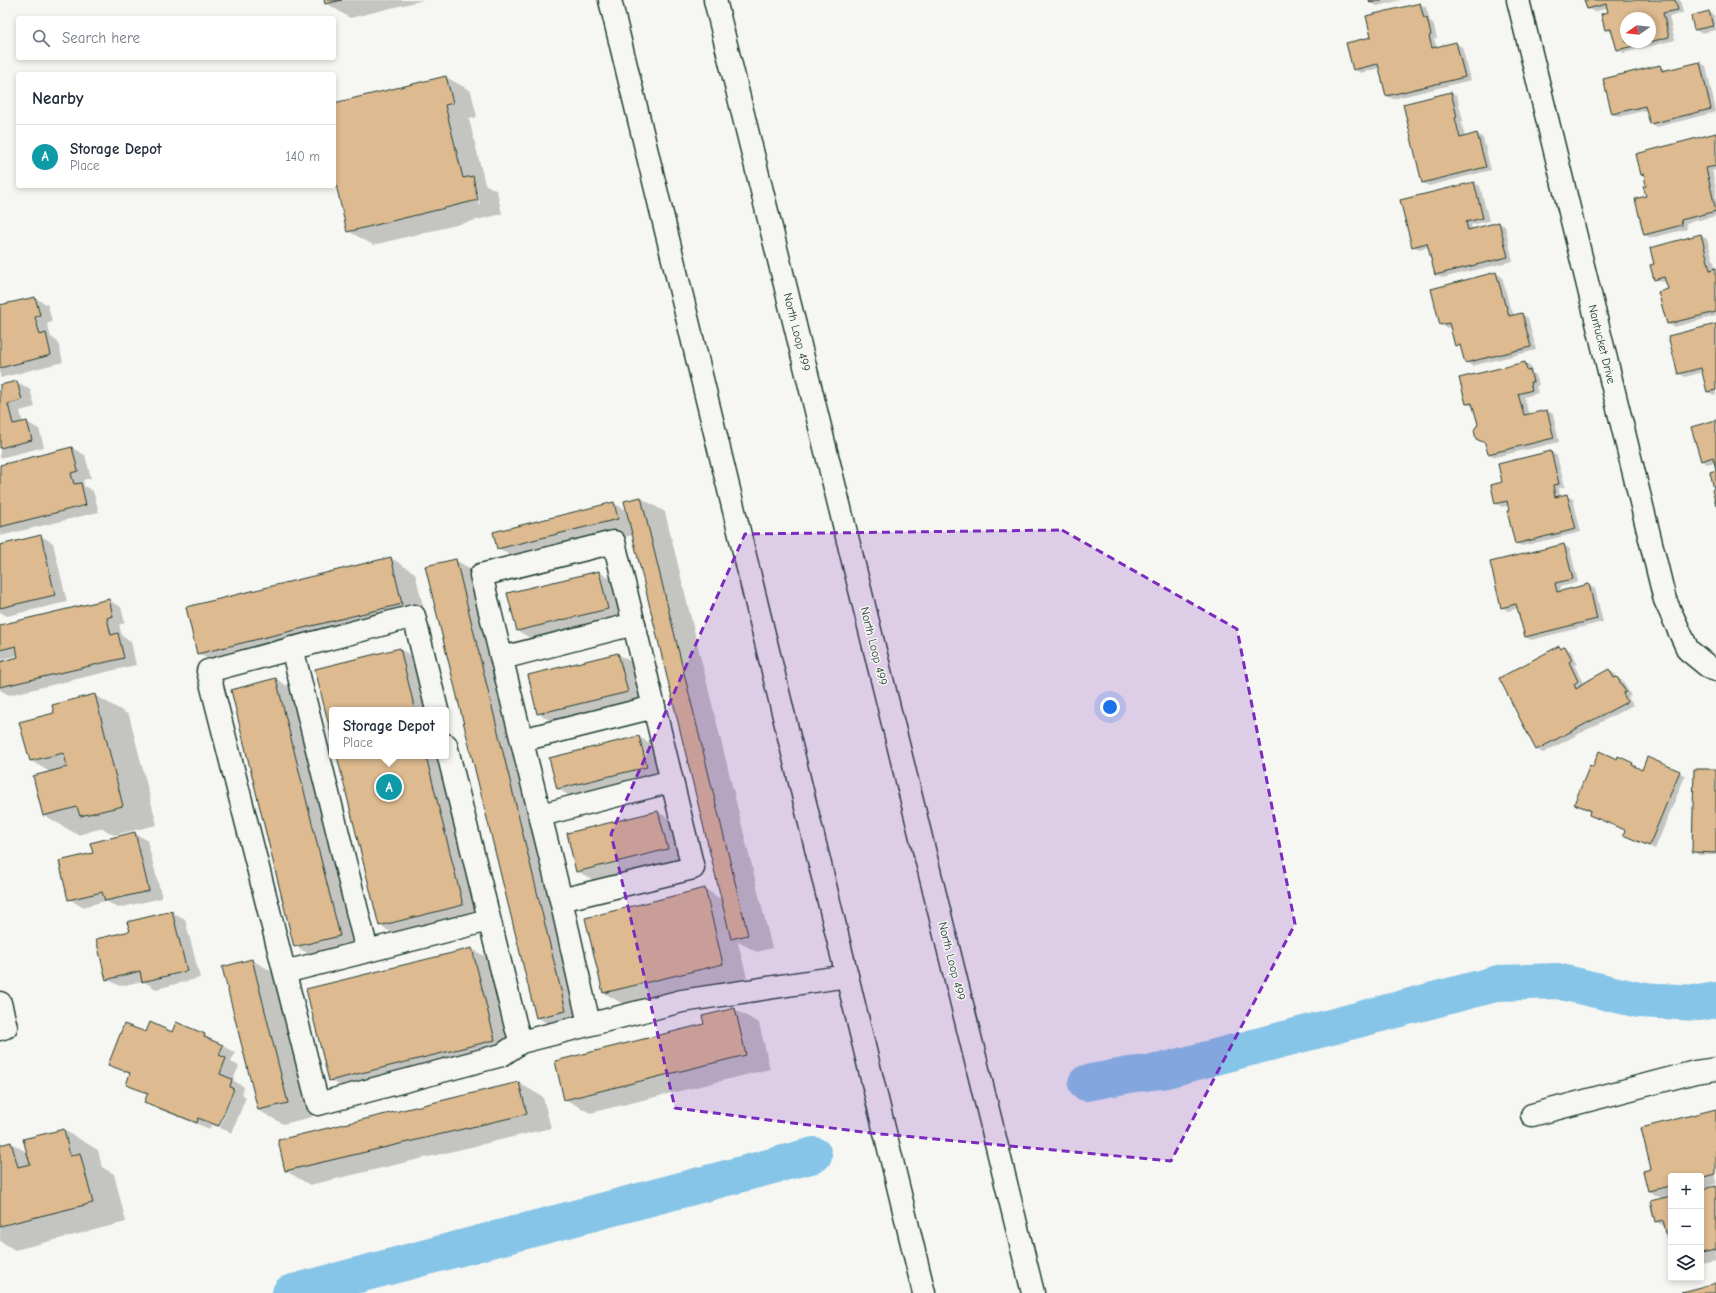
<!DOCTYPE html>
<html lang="en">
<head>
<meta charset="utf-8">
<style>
	:root { --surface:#fff; --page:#f2f2f3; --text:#1f2937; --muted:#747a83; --line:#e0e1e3; --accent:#1f6fb2 }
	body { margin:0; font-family:"Comic Neue",sans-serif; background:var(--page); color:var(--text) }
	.controls { position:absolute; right:12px; bottom:12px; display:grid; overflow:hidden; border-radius:4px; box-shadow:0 2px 6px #0003 }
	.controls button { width:36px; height:36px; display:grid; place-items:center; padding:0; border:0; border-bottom:1px solid var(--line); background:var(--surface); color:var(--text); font:20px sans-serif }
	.compass { position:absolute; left:1620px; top:12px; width:36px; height:36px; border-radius:50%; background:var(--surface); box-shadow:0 2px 6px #0003; rotate:256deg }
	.you { position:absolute; left:1110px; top:707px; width:14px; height:14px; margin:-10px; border:3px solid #fff; border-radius:50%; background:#1a73e8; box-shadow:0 0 0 6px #1a73e833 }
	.badge { display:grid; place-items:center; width:26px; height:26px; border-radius:50%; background:var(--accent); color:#fff; font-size:13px; font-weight:700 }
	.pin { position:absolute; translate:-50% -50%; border:2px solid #fff; box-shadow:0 1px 4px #0006 }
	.popup { position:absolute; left:329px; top:707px; width:120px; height:52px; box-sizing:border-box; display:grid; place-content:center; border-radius:4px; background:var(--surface); filter:drop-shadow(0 1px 3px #0005); font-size:13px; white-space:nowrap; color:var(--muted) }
	.popup b { font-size:15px; color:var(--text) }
	.popup::after { content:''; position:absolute; left:50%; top:100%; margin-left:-8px; border:8px solid transparent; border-top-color:var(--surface) }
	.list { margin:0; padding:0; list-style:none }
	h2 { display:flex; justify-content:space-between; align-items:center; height:52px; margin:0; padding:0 16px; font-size:17px }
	h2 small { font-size:13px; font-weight:400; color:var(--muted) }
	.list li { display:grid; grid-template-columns:26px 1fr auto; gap:12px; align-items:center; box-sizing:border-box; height:64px; padding:0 16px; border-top:1px solid var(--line) }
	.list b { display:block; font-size:15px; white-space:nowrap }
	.list p { margin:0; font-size:13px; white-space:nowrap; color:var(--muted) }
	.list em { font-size:13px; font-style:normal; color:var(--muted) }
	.icon { flex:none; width:22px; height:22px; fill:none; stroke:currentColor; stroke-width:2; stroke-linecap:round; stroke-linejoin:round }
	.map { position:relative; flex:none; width:1716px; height:1293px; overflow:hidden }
	.search { position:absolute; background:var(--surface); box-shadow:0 2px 6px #0003; left:16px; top:16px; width:320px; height:44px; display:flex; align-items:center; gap:10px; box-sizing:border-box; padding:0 14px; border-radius:4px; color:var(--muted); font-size:15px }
	.panel { position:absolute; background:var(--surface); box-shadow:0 2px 6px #0003; left:16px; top:72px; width:320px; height:116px; border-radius:4px }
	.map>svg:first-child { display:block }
	.shadow { fill:#0003; fill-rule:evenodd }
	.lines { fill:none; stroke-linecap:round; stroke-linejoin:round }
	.canal { stroke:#86c5e7; stroke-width:36 }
	.building { fill:#ddba8f; stroke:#1f3d34 }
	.minor-casing { stroke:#1f3d34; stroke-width:25 }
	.major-casing { stroke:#1f3d34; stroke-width:25 }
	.minor { stroke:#f6f6f2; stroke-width:22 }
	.major { stroke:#f6f6f2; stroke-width:22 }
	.marked { fill:#7b2cbf; fill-opacity:0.2; stroke:#7b2cbf; stroke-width:3; stroke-dasharray:8 5; stroke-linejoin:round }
	.labels { text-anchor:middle; stroke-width:3; stroke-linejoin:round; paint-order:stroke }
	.street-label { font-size:12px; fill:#1f3d34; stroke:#f6f6f2 }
</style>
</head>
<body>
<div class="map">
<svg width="1716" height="1293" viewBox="0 0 1716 1293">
	<rect width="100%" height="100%" fill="#f6f6f2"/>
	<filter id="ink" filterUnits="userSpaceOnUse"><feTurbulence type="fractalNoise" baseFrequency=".025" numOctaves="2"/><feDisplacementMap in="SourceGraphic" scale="8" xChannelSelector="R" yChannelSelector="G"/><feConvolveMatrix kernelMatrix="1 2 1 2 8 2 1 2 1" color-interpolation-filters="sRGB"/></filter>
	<g filter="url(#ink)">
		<g class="shadow">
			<path d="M325 0H424L350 18 326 3Z"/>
			<path d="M1370 0H1401L1377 6 1371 3Z"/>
			<path d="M1585 0H1680L1683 13 1669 17 1675 40 1624 53 1618 50 1612 33 1606 29 1610 13 1608 8 1594 12 1587 8ZM1626 18H1650V42H1626Z"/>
			<path d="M1420 4 1426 7 1430 21 1433 23 1437 38 1434 39 1437 48 1456 43 1462 47 1471 80 1393 99 1387 96 1380 68 1360 73 1354 69 1372 38 1367 17Z"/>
			<path d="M1709 12 1715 16 1716 30 1701 33 1695 30Z"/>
			<path d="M1700 63 1706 66 1716 112 1657 127 1650 123 1647 110 1619 117 1613 114 1605 79 1660 66 1667 71Z"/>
			<path d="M446 77 471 91 477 117 469 119 485 184 497 191 502 214 373 245 348 231 334 172V104ZM474 184H476L480 204 479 205Z"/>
			<path d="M1451 93 1457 96 1463 121H1461L1465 137 1477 134 1483 138 1491 170 1429 186 1423 183Z"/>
			<path d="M1716 134V170L1712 171 1716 189V216L1686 223 1687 229 1651 238 1645 235 1636 200 1647 197 1648 186 1645 176 1642 174Z"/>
			<path d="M1474 183 1480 186 1489 221 1471 225 1472 229 1499 223 1505 226 1513 261 1442 278 1436 275 1429 247 1419 249 1413 246 1402 201Z"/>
			<path d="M1701 235 1707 239 1716 269V316L1674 327 1668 324 1669 290 1667 281 1661 282 1655 279Z"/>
			<path d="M1496 273 1502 277 1510 308 1512 310 1514 316 1522 314 1528 318 1536 350 1472 366 1466 362 1463 349 1456 345 1451 327 1447 328 1441 324Z"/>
			<path d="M35 298 48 305 52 322 47 324 51 337 58 342 63 362 0 378V306Z"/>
			<path d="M1716 325V395H1714L1708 392 1703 372 1685 377 1678 373Z"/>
			<path d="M1524 363 1531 367 1532 373 1536 375 1539 385 1536 386 1538 393 1524 397 1529 415 1547 411 1553 414 1559 442 1495 457 1489 454 1474 407 1467 404Z"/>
			<path d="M17 382 30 389 35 407 20 411 23 423 27 422 39 429 44 447 0 458V386Z"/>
			<path d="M1716 421V465L1715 462 1707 464 1701 460Z"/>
			<path d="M72 448 85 455 91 478 83 480 84 486 93 491 99 512 0 536V466Z"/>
			<path d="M1551 452 1557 456 1565 487 1559 488 1560 497 1567 496 1573 499 1581 532 1522 546 1516 543 1509 505 1502 507 1496 503 1503 483Z"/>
			<path d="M641 498 665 512 772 948 757 952 738 942 747 978 628 1007 604 993 705 889 723 900 633 535 522 562 498 548 614 503 627 511Z"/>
			<path d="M41 536 53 543 67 602 7 616 0 612V546Z"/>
			<path d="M1564 545 1570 549 1578 582 1560 587 1562 592 1588 585 1595 589 1603 622 1531 640 1525 637 1518 608 1508 611 1502 607Z"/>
			<path d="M391 558 415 573 426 618 222 668 198 653Z"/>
			<path d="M455 560 480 574 590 1024 561 1032 537 1017Z"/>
			<path d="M599 572 623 586 632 623 542 645 518 631Z"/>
			<path d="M108 600 121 607 125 623 119 625 122 636 131 642 136 665 9 695 0 690V663L19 658V655L0 660V626Z"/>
			<path d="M1559 647 1563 649 1565 648 1571 651 1578 664 1574 665 1584 684 1609 670 1615 674 1618 678 1623 681 1631 696 1628 697 1633 705 1543 753 1536 749Z"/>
			<path d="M400 649 424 663 436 710H332V733L316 670Z"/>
			<path d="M618 654 643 669 652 706 562 728 538 713Z"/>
			<path d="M276 679 300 694 364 949 320 960 295 946Z"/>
			<path d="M95 695 129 715 157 825 114 835 102 828 78 835 44 815 50 772 31 761 55 713Z"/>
			<path d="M639 737 664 751 671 781 582 803 558 789 550 759Z"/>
			<path d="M338 756H446L487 919 404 940 379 925Z"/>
			<path d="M1619 757 1633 764 1642 771 1679 772 1685 776 1655 849 1630 838 1626 830 1581 807 1593 768 1617 760Z"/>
			<path d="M1716 770V855H1699L1693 851Z"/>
			<path d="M658 812 682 826 692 863 602 885 577 871Z"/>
			<path d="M134 833 147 840 162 898 118 908 106 901 82 907 69 899 94 853Z"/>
			<path d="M172 912 185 919 200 978 156 989 143 981 120 986 107 979 131 932Z"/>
			<path d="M472 949 497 963 519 1054 354 1094 330 1080 307 990Z"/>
			<path d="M252 960 277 974 312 1117 283 1124 258 1110Z"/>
			<path d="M734 1009 759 1023 770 1069 590 1113 565 1099Z"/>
			<path d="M173 1033 204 1035 235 1053 231 1062 239 1066 233 1080 244 1087 242 1094 246 1097 232 1133 220 1128 235 1088H233L218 1127 211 1125 210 1129 158 1109 146 1102 148 1095 127 1084 131 1075 109 1064 147 1034Z"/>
			<path d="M519 1083 543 1097 551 1128 310 1185 286 1171Z"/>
			<path d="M1716 1110V1184L1703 1188V1190L1716 1187V1260L1701 1263V1176H1671V1250L1666 1227 1655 1221 1663 1199 1648 1191 1652 1170Z"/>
			<path d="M64 1130 98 1150 102 1167 114 1174 126 1222 15 1250 0 1241V1146L11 1143 28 1153Z"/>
		</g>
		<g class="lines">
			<g class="canal">
				<path d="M1086 1083 1129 1075 1162 1071 1499 983 1557 981 1639 1000 1699 1003 1716 1000"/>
				<path d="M290 1293 814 1155"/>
			</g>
		</g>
		<g class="building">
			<path d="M324 0H342L325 4Z"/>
			<path d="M1369 0H1383L1370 3Z"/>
			<path d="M1584 0H1675L1678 10 1663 13 1669 37 1650 42V18H1626V42H1650L1617 50 1611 29 1605 30 1601 14 1608 12 1606 4 1587 9Z"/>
			<path d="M1420 3 1424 19 1427 18 1431 35 1429 36 1432 48 1456 42 1465 77 1386 96 1378 64 1353 70 1346 43 1371 37 1366 16Z"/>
			<path d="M1709 11 1713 26 1694 30 1691 16Z"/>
			<path d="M1700 62 1711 109 1650 124 1645 106 1612 114 1603 79 1660 65 1662 71Z"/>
			<path d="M446 76 453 103 445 105 463 178 473 176 478 200 347 232 334 176V103Z"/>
			<path d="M1451 92 1457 117 1455 118 1460 138 1477 133 1486 167 1422 183 1403 104Z"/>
			<path d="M1716 133V166L1706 168 1716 211 1681 220 1682 225 1644 235 1635 199 1646 196 1643 186H1646L1644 174 1641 175 1636 154Z"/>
			<path d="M1474 182 1483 218 1466 222 1468 230 1499 222 1508 257 1435 275 1427 243 1412 247 1400 200Z"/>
			<path d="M1701 234 1710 270 1716 268V312L1667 324 1658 292 1668 289 1664 277 1654 280 1650 265 1654 264 1650 248Z"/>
			<path d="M1496 272 1505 305H1506L1509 316 1522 313 1531 347 1465 363 1460 345 1455 346 1449 323 1440 325 1431 289Z"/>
			<path d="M35 297 40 315 35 317 40 335 46 333 51 355 0 368V305Z"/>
			<path d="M1716 324V390L1707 392 1701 368 1678 374 1668 336Z"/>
			<path d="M1525 362 1527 371 1530 370 1533 382H1530L1532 390 1518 394 1524 415 1547 410 1554 438 1488 454 1485 443 1476 439 1474 430 1478 424 1472 403 1466 404 1459 378Z"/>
			<path d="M17 381 22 400 8 404 13 424 27 421 32 440 0 448V385Z"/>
			<path d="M1716 420V470L1713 457 1701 461 1691 427Z"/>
			<path d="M72 447 78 471 71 473 74 484 81 483 86 505 0 527V465Z"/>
			<path d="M1551 451 1559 484 1553 485 1555 497 1567 494 1576 529 1515 544 1507 511H1509L1507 501 1495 504 1491 485 1502 482 1498 464Z"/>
			<path d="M1716 470V505L1712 490 1714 489 1710 472Z"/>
			<path d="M641 497 748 935 731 939 624 501Z"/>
			<path d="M614 502 618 519 497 549 493 532Z"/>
			<path d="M41 535 55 595 0 608V545Z"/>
			<path d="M1564 544 1573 579 1555 583 1557 592 1589 584 1597 619 1525 637 1516 604 1501 608 1490 562Z"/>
			<path d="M391 557 402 604 197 654 186 607Z"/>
			<path d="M456 559 566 1011 536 1018 425 566Z"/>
			<path d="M599 571 608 609 517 631 507 593Z"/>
			<path d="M109 599 113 616 107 618 111 635 118 633 124 658 0 687V662L18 657 16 646 0 650V625Z"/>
			<path d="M1559 646 1561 649 1565 646 1572 660 1569 662 1578 681 1574 684 1576 689 1581 686 1580 685 1609 669 1614 678 1617 677 1626 692 1623 693 1627 702 1536 750 1499 678Z"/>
			<path d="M400 648 415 710H332V738L315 669Z"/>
			<path d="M618 653 628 692 537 714 528 675Z"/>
			<path d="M276 678 340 936 294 947 231 690Z"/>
			<path d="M95 694 123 806 80 816 77 807 43 816 33 776 67 767 64 753 30 761 19 722 54 713 52 705Z"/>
			<path d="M639 736 647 767 557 789 549 758Z"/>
			<path d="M1599 751 1617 759 1618 756 1633 763 1632 765 1642 770 1647 757 1680 771 1649 846 1623 835 1625 830 1589 815 1590 810 1574 804 1590 765 1593 767Z"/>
			<path d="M337 756H426L463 905 379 926Z"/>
			<path d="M1694 769H1716V853L1692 852Z"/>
			<path d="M658 811 668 849 576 872 567 833Z"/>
			<path d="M135 832 149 891 105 901 102 892 68 900 59 861 93 853 90 843Z"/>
			<path d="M705 888 723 964 603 993 585 918Z"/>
			<path d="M172 911 187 971 142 982 140 971 106 980 96 939 130 931 127 922Z"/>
			<path d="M472 948 495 1040 329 1081 306 989Z"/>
			<path d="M252 959 288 1103 258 1110 222 967Z"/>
			<path d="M735 1008 746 1055 564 1100 555 1061 704 1024 702 1016Z"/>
			<path d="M150 1022 172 1032 176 1022 205 1034 204 1037 223 1045 219 1055 226 1058 220 1074 232 1079 230 1087 234 1089 219 1126 198 1118 197 1123 144 1102 148 1093 126 1085 130 1073 108 1065 124 1024 146 1032Z"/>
			<path d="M519 1082 527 1114 285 1171 278 1140Z"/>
			<path d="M1716 1109V1174L1701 1178V1176H1671V1186L1648 1191 1643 1171 1651 1169 1641 1128Z"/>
			<path d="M64 1129 70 1156 80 1153 93 1203 0 1226V1145L11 1142 18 1167 30 1164 23 1139Z"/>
			<path d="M1716 1186V1250L1701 1253V1189Z"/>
			<path d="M1671 1196V1255L1663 1220 1655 1222 1650 1201Z"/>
			<path d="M1716 1283V1293H1682L1681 1292Z"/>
		</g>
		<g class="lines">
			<defs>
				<g id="minor">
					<path d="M1518 0 1665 600 1688 650 1710 668 1716 670"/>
					<path d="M292 648 367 951"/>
					<path d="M502 658 634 624"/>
					<path d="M437 710 414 616 208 671 318 1104 502 1055 521 1042 682 1001 847 976"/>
					<path d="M522 740 654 707"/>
					<path d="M446 745 516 1027 521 1042"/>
					<path d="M541 815 672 781"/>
					<path d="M561 900 693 868 614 542 481 575 561 900 589 1024"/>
					<path d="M285 972 489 920"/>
					<path d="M0 1003 6 1027 0 1029"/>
					<path d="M1532 1115 1695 1072 1716 1069"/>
				</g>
				<g id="major">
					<path d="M610 0 924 1293"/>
					<path d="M715 0 1033 1293"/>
				</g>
			</defs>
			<use href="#minor" class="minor-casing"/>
			<use href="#major" class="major-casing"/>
			<use href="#minor" class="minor"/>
			<use href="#major" class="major"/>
		</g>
	</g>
	<path class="marked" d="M1062 530 1237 629 1295 924 1171 1161 871 1133 675 1108 611 834 745 534Z"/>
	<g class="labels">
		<g class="street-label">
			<text transform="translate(797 332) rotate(76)" y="4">North Loop 499</text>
			<text transform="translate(1602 344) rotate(76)" y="4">Nantucket Drive</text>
			<text transform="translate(874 646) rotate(76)" y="4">North Loop 499</text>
			<text transform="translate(952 961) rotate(76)" y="4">North Loop 499</text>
		</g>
	</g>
</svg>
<div class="controls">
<button>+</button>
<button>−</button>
<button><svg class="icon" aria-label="layers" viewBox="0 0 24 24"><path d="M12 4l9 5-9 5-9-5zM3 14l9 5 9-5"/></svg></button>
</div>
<svg class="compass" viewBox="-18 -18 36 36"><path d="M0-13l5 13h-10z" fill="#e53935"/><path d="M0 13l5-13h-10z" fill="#747a83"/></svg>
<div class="you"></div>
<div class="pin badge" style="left:389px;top:787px;background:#0f9aa8">A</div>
<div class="popup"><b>Storage Depot</b>Place</div>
<div class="search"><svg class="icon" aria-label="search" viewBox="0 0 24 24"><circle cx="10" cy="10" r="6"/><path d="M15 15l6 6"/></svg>Search here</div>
<section class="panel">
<h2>Nearby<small></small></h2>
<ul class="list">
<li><span class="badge" style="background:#0f9aa8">A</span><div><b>Storage Depot</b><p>Place</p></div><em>140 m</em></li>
</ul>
</section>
</div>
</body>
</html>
